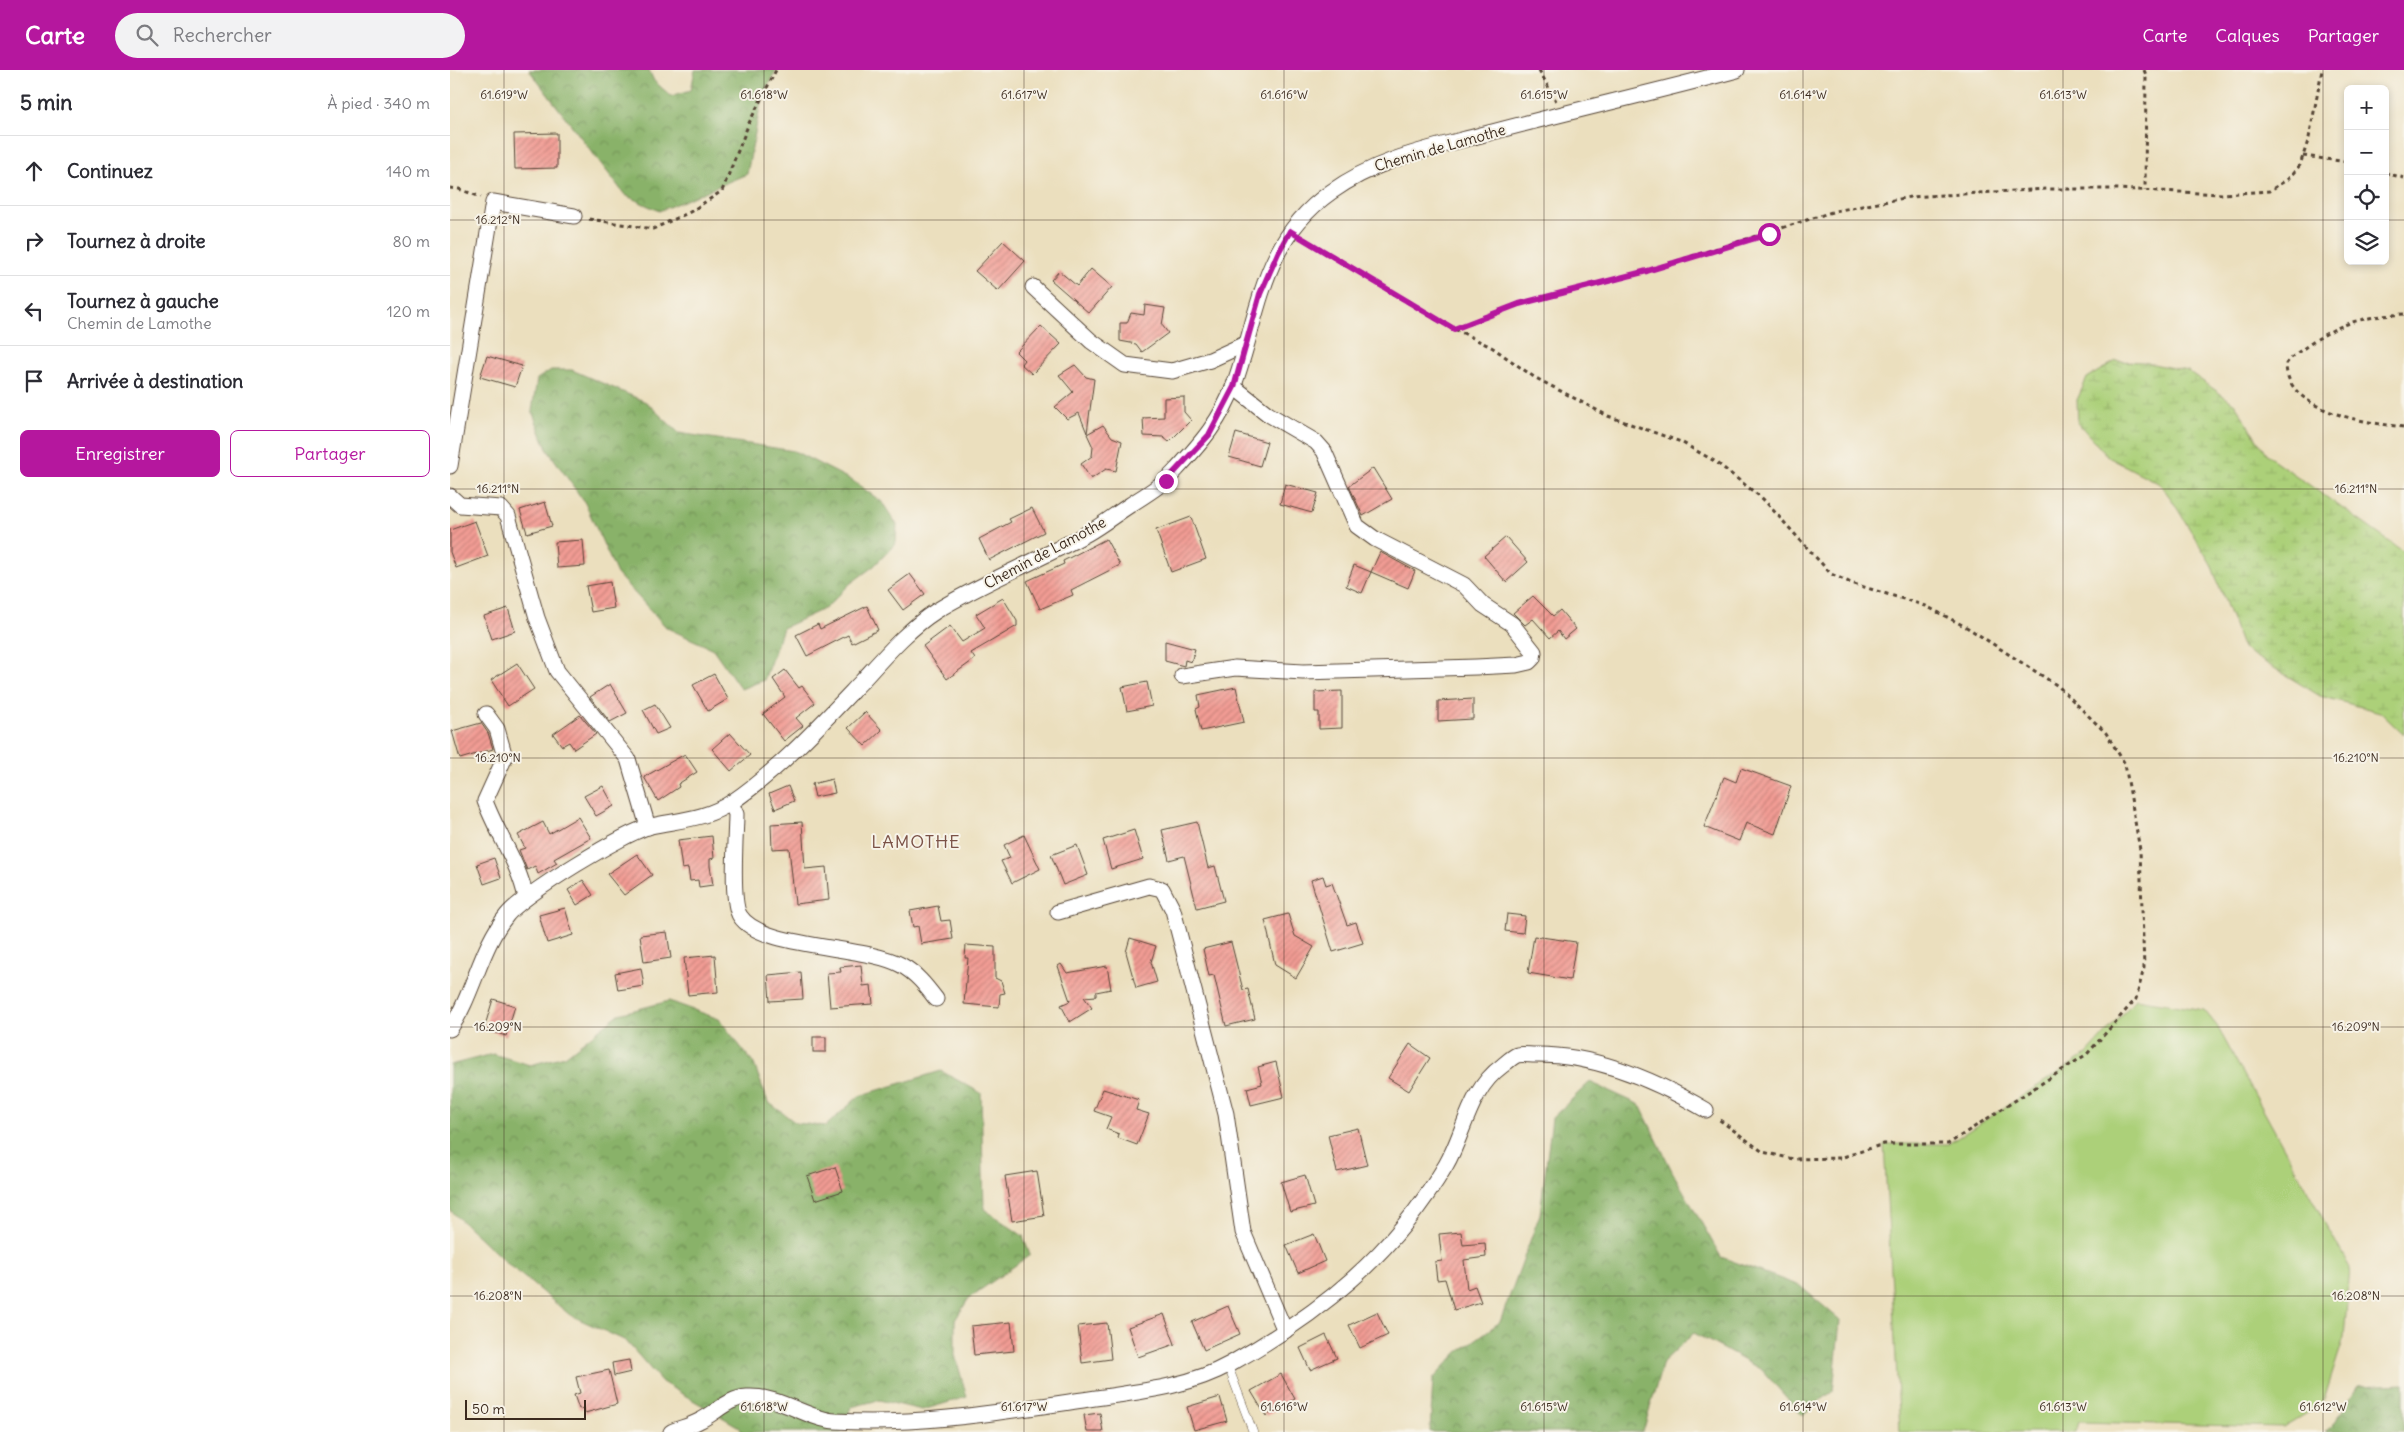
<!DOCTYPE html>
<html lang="fr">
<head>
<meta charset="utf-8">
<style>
	:root { --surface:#fff; --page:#f2f2f3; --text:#2b2b33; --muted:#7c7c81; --line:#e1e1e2; --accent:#b5179e }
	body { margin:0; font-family:Delius,sans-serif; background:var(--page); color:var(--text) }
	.controls { position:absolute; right:15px; top:15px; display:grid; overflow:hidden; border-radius:8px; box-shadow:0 2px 8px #0003 }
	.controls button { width:45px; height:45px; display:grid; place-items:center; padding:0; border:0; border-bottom:1px solid var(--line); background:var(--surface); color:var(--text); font:25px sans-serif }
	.scale { position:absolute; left:15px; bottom:12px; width:121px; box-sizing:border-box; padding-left:5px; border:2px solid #3b2a1e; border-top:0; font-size:14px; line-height:18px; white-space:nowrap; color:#3b2a1e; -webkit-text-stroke:4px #f7f3e8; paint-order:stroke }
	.stop { position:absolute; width:15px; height:15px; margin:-11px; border:4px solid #b5179e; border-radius:50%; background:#fff }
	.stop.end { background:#b5179e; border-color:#fff; box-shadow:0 1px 5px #0008 }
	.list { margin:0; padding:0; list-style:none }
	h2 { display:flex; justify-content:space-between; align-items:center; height:65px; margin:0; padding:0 20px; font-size:21px }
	h2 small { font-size:16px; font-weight:400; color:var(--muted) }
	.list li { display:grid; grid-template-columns:32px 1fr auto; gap:15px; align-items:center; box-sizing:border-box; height:70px; padding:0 20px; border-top:1px solid var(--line) }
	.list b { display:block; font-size:19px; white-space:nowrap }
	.list p { margin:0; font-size:16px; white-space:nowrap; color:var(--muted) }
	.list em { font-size:16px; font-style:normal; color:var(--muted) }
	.actions { display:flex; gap:10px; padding:15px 20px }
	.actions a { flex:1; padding:11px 0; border:1px solid var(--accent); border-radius:8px; text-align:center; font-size:18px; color:var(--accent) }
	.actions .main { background:var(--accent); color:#fff }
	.icon { flex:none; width:28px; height:28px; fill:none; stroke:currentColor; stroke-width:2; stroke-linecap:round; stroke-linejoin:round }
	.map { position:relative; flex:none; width:1954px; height:1362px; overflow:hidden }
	header { display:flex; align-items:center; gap:30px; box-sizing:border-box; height:70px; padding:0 25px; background:var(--accent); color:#fff }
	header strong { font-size:24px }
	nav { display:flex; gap:28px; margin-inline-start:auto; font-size:18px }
	.search { width:350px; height:45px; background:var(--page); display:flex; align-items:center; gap:12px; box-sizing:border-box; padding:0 18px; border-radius:28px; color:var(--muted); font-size:19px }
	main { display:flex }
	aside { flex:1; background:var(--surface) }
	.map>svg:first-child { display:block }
	.grass { fill:#acd079; stroke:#747d4c }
	.forest { fill:url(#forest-crowns); stroke:#626e44 }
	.wetland { fill:url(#wetland-marsh); stroke:#747d4c }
	.building { fill:url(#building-hatch) }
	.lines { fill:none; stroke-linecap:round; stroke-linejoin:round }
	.lane-casing { stroke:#554536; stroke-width:9 }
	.street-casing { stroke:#554536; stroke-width:17 }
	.path { stroke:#554536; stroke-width:3; stroke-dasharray:4 4; stroke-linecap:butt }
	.lane { stroke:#fff; stroke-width:8 }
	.street { stroke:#fff; stroke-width:15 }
	.route { stroke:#b5179e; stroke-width:6 }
	.ticks { fill:none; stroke:#3b2a1e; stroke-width:1; stroke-opacity:0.45 }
	.labels { text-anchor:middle; stroke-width:4; stroke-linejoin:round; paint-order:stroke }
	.street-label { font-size:15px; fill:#3b2a1e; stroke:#f7f3e8 }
	.quarter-label { font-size:18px; letter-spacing:1px; fill:#7b5247; stroke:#f7f3e8 }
	.ticks-label { font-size:12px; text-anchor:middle; fill:#3b2a1e; stroke:#f7f3e8; stroke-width:4; stroke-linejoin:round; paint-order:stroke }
</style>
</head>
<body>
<header>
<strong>Carte</strong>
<div class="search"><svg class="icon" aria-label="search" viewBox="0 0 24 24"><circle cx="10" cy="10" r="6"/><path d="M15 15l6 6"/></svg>Rechercher</div>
<nav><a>Carte</a><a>Calques</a><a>Partager</a></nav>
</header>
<main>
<aside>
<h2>5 min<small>À pied · 340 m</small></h2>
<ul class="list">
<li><svg class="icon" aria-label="ahead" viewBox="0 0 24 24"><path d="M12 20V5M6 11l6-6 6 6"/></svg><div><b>Continuez</b></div><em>140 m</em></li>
<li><svg class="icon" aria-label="right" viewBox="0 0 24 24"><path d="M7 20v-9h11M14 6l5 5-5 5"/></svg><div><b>Tournez à droite</b></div><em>80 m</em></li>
<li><svg class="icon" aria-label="left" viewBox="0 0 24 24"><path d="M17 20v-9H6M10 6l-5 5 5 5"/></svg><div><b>Tournez à gauche</b><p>Chemin de Lamothe</p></div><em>120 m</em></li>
<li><svg class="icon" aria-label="arrive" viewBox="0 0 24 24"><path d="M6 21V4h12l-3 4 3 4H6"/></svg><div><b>Arrivée à destination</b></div></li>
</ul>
<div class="actions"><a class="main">Enregistrer</a><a>Partager</a></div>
</aside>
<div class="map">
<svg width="1954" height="1362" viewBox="0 0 1954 1362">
	<defs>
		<pattern id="forest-crowns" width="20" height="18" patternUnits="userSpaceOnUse" patternTransform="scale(1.25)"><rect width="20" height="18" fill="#89b269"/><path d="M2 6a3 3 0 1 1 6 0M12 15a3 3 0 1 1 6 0" fill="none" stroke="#719156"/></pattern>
		<pattern id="wetland-marsh" width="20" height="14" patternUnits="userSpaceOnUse" patternTransform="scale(1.25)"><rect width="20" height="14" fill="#acd079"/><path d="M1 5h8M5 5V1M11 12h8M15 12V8" fill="none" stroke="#95b368"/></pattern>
		<pattern id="building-hatch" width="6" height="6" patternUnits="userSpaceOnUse" patternTransform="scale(1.25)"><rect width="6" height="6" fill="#f29c94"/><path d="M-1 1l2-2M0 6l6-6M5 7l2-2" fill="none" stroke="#c57f78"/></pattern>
	</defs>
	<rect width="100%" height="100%" fill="#f7f3e8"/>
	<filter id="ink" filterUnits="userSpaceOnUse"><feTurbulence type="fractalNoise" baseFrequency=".02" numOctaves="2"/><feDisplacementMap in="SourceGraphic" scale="10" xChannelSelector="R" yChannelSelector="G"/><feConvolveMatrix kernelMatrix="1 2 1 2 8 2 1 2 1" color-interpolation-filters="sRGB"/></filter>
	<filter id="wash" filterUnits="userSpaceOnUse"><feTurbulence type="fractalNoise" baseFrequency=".0096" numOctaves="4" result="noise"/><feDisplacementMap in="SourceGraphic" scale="20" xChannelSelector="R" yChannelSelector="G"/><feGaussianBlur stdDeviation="1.12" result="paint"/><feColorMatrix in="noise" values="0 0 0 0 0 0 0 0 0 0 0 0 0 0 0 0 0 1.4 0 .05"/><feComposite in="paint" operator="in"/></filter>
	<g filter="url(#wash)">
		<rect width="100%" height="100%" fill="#ebdfbe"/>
		<path class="grass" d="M1686 929 1754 940 1767 956 1900 1198 1894 1267 1873 1333 1833 1357 1629 1352 1626 1362H1450L1434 1074H1498L1637 984Z"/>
		<g class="forest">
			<path d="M79 0H199L204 11 221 26 241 20 245 0H326L312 27 297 104 209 141 175 125Z"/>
			<path d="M101 300H122L196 332 229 363 344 381 403 411 432 432 447 455 446 473 424 496 401 513 376 538 333 558 314 610 291 619 263 579 217 558 167 504 135 433 97 379 82 341 87 309Z"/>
			<path d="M219 931 269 949 304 994 318 1032 346 1053 376 1056 409 1026 491 1001 531 1023 534 1139 573 1166 580 1185 519 1228 505 1250V1285L517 1327 472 1340 429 1330 401 1337 391 1362H292L289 1357 212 1312 176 1271 120 1245 58 1194 0 1140V995L43 984 80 995 115 986 169 944Z"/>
			<path d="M1140 1012 1190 1035 1223 1103 1271 1187 1350 1216 1390 1250 1383 1321 1352 1345 1312 1300 1244 1263 1213 1292 1193 1362H980L983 1309 1007 1283 1050 1252 1090 1144 1102 1048Z"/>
			<path d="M1954 1314V1362H1875L1883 1355 1908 1316Z"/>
		</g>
		<path class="wetland" d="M1666 291 1693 292 1738 301 1785 334 1817 385 1954 482V665L1930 642 1870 626 1793 579 1761 494 1722 430 1710 414 1658 387 1628 353 1627 330 1637 308Z"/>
		<g id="blocks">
			<g class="building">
				<path d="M107 63V98L65 99 64 64Z"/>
				<path d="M553 171 575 191 548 221 525 201Z"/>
				<path d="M641 199 662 217 639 243 601 210 609 201 627 216Z"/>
				<path d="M695 235 715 238 712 255 718 263 692 282 686 274 670 271V253H677L681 243 694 245Z"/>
				<path d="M591 256 611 274 582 304 571 294 574 290 566 282Z"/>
				<path d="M37 286 72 296 65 317 30 307Z"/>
				<path d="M625 295 636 307 644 309 637 363 629 343 617 349 605 337 623 322 609 305Z"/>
				<path d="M734 327V342L741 350 719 372 713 367 694 366 693 348 714 347V328Z"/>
				<path d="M653 355 662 367 672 371 666 401 656 399 641 409 631 394 642 386 643 377 637 364Z"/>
				<path d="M786 363 817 372 810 396 779 387Z"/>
				<path d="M923 398 942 429 913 446 899 416Z"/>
				<path d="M835 414 868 423 862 443 830 434Z"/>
				<path d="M95 432 102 456 77 463 70 440Z"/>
				<path d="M582 438 594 462 539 490 529 469 561 452 559 449Z"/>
				<path d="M741 447 756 489 721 502 706 460Z"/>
				<path d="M25 451 38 486 6 498 0 482V460Z"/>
				<path d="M1056 467 1078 492 1056 512 1034 486Z"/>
				<path d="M656 469 670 495 621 520 623 525 590 539 577 511 614 494 613 491Z"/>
				<path d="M133 470 135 496 107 498 105 472Z"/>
				<path d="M930 482 965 501 958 518 921 502Z"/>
				<path d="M904 495 921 502 912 523 896 516Z"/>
				<path d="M460 504 475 524 453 540 438 520Z"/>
				<path d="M160 512 164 538 141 542 136 516Z"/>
				<path d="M1083 526 1103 546 1110 540 1126 559 1114 569 1108 561 1100 568 1083 549 1075 555 1063 543Z"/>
				<path d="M553 528 567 551V556L521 583 525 589 497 609 473 576 500 556 512 572 535 558 526 544Z"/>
				<path d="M417 536 428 560 402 573 398 565 357 586 346 565 368 554 370 559Z"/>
				<path d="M58 538 65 561 42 569 34 546Z"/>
				<path d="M715 571 745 579 741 592 735 590 734 596 715 591Z"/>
				<path d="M67 593 84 619 58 636 41 610Z"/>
				<path d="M335 600 349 618 352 616 365 633 346 648 353 656 334 671 313 644 335 627 323 609Z"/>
				<path d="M264 604 278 629 258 641 243 615Z"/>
				<path d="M697 612 702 636 677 641 672 617Z"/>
				<path d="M160 614 177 643 160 652 140 627Z"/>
				<path d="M786 617 794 652 751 661 746 639 750 637 748 625Z"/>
				<path d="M892 621V658L869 659V642H865V622Z"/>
				<path d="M1023 629V649L988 651V631Z"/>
				<path d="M205 634 220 658 206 664 193 640Z"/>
				<path d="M415 642 432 660 415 676 398 658Z"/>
				<path d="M130 645 146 664 124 679 119 672 112 676 103 664Z"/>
				<path d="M31 653 38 663 43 679 10 689 2 661Z"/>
				<path d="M280 663 300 685 281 701 262 679Z"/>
				<path d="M235 684 247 702 228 714 229 717 208 731 194 707Z"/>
				<path d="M1291 698 1341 716 1325 764 1296 753 1289 771 1254 757 1274 707 1286 712Z"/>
				<path d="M382 709 385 723 365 727 362 714Z"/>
				<path d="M153 716 164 736 146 746 134 726Z"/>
				<path d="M338 716 344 731 325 739 319 724Z"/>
				<path d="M128 747 141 768 104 789 107 793 88 804 85 796 77 800 69 780 75 778 68 765 93 752 99 764Z"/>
				<path d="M352 752 355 799 376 797 379 830 345 834 339 778 322 779 321 754Z"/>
				<path d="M747 752 758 798 765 796 774 831 747 838 734 786 719 790 712 760Z"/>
				<path d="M684 760 693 789 661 799 653 770Z"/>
				<path d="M574 765 590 799 562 813 551 791 560 788 554 775Z"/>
				<path d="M262 766 264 788 260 789V796L263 815 249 817 248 810 240 811 238 798 232 799 228 770Z"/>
				<path d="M627 775 638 805 613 815 601 785Z"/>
				<path d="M187 784 202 805 174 825 157 804Z"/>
				<path d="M44 788 51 808 34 814 27 794Z"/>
				<path d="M873 806 876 815 882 813 897 855 906 852 913 873 883 882 861 810Z"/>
				<path d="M133 810 143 825 127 835 118 820Z"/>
				<path d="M488 836 491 851 500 850 503 869 471 874 468 856 463 857 460 841Z"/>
				<path d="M115 838 123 865 97 873 89 845Z"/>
				<path d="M838 844 845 866 864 877 846 908 825 895 815 850Z"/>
				<path d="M1057 844 1075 846 1073 863 1055 861Z"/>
				<path d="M217 862 221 888 194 892 190 865Z"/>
				<path d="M1084 866 1126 872 1120 910 1078 903Z"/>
				<path d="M680 868 706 876 701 892 707 912 686 918 676 882Z"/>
				<path d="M781 872 793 920 798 919 805 949 776 956 764 905 759 906 753 879Z"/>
				<path d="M516 875 545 877V908L551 911 555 923 550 924 549 937 514 934 518 888H515Z"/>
				<path d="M265 885 268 922 238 925 234 888Z"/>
				<path d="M611 894 617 903 657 896 661 919 646 922V926L634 927 642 938 620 952 611 935 620 931 608 896Z"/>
				<path d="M411 895 413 916 421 915 423 934 380 937 377 903 391 902 390 897Z"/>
				<path d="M191 898 194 916 168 920 165 903Z"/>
				<path d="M351 902 353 929 320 931 318 905Z"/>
				<path d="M43 929 65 936 56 966 34 959Z"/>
				<rect x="363" y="967" width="13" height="15"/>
				<path d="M960 974 980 988 959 1021 938 1008Z"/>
				<path d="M826 992 834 1027 801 1035 797 1018 812 1014 808 997Z"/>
				<path d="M653 1019 689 1030 686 1040 699 1044 687 1075 668 1068 669 1064 656 1059 661 1047 644 1041Z"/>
				<path d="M908 1058 917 1095 887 1102 878 1065Z"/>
				<path d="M385 1097 393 1121 365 1130 357 1106Z"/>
				<path d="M587 1101 594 1146 562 1151 555 1106Z"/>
				<path d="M855 1105 864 1136 840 1142 831 1112Z"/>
				<path d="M1011 1162 1013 1175 1035 1173 1036 1187 1014 1190 1017 1219 1025 1216 1031 1232 1004 1240 995 1209 987 1210 985 1192 992 1191 989 1164Z"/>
				<path d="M864 1164 875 1191 848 1203 836 1175Z"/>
				<path d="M778 1236 790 1264 754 1280 742 1252Z"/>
				<path d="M927 1242 938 1265 910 1278 899 1255Z"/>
				<path d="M714 1244 725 1274 688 1287 678 1257Z"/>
				<path d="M561 1252 564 1281 524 1285 521 1256Z"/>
				<path d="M657 1253 661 1289 632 1293 628 1256Z"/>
				<path d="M876 1265 887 1288 860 1300 850 1278Z"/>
				<path d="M179 1290 181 1302 164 1306 162 1293Z"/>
				<path d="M159 1300 167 1334 135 1343 134 1338 129 1339 124 1325 130 1323 126 1307Z"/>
				<path d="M831 1304 845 1329 816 1346 801 1321Z"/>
				<path d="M770 1327 777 1351 744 1360 737 1337Z"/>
				<path d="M650 1343 653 1362H637L634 1345Z"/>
			</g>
		</g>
	</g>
	<g filter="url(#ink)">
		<use href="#blocks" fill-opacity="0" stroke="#554536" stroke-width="1"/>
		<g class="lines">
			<defs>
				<path id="lane" d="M778 1296 803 1362"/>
				<g id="street">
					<path d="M583 217 641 271 675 295 722 301 760 290 795 274"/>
					<path d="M0 396 43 132 124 146"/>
					<path d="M0 426 10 435 51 438 58 446 87 548 107 601 178 689 198 757"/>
					<path d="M732 606 785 598 853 602 1026 597 1066 595 1079 592 1083 588 1084 582 1062 554 1033 535 1014 515 925 469 907 456 874 381 866 372 818 344 784 317"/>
					<path d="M36 644 47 659 55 687 35 731C47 764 69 793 76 828"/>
					<path d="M281 733 286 744C286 765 280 831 290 846 311 879 415 875 451 895 466 903 476 916 486 929"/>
					<path d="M608 842 699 816 712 819 723 840 776 1044 793 1162 835 1261"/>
					<path d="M0 959C24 924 30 878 57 845 74 824 175 762 201 756 229 750 257 749 282 732 329 700 373 652 412 611 435 586 458 559 486 541 535 511 588 491 638 463 652 455 666 444 680 435 697 424 714 414 727 399 752 372 771 350 784 315 810 243 811 171 881 122 927 89 978 79 1031 65 1116 42 1202 23 1287 0"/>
					<path d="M221 1362C230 1358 240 1356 249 1351 266 1343 278 1328 297 1327 329 1325 357 1349 385 1351 468 1356 551 1342 633 1330 683 1322 735 1319 780 1294 870 1244 943 1185 996 1095 1015 1062 1019 1020 1052 996 1056 993 1062 987 1067 985 1071 984 1080 985 1085 985 1146 984 1205 1010 1256 1040"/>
				</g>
			</defs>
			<use href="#lane" class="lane-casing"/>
			<use href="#street" class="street-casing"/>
			<g class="path">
				<path d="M1089 0 1106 31"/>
				<path d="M1694 0 1696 5 1695 121"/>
				<path d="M1853 86 1898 92"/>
				<path d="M1935 103 1954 108"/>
				<path d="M0 118 9 119 31 127"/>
				<path d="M139 149 203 159 240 142 272 121 299 53 326 0"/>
				<path d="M854 169 993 253 1043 278 1084 307 1158 346 1231 372 1266 392 1313 429 1381 504 1401 513 1476 536 1518 558 1608 616 1656 663 1675 694 1690 780 1694 898 1686 929 1637 984 1498 1074H1434L1390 1088 1343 1089 1313 1082 1267 1048"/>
				<path d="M1954 244C1914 247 1893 251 1860 274 1850 281 1843 285 1836 294 1836 342 1917 353 1954 357"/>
				<path d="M1004 259 1069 234 1197 201 1385 141 1460 127 1597 119H1666L1772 124 1819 121 1838 109 1850 95 1859 68 1872 0"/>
			</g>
			<use href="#lane" class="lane"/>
			<use href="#street" class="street"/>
		</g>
	</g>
	<g class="lines" filter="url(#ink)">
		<path class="route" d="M716 411 759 365 784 317 810 224 828 183 840 161 1004 259 1069 234 1197 201 1319 164"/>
	</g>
	<path class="ticks" d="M54 0V1362M314 0V1362M574 0V1362M834 0V1362M1094 0V1362M1353 0V1362M1613 0V1362M1873 0V1362M0 150H1898M1935 150H1954M0 419H1954M0 688H1954M0 957H1954M0 1226H1954"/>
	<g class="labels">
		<g class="street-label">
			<text transform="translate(990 78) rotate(-16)" y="5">Chemin de Lamothe</text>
			<text transform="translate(595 483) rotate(-28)" y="5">Chemin de Lamothe</text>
		</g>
		<g class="quarter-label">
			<text x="466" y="778">LAMOTHE</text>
		</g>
	</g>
	<g class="ticks-label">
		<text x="54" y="29">61.619°W</text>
		<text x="314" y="29">61.618°W</text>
		<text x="574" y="29">61.617°W</text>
		<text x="834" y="29">61.616°W</text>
		<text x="1094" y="29">61.615°W</text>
		<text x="1353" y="29">61.614°W</text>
		<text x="1613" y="29">61.613°W</text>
		<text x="48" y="154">16.212°N</text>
		<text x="48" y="423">16.211°N</text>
		<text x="1906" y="423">16.211°N</text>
		<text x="48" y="692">16.210°N</text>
		<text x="1906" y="692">16.210°N</text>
		<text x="48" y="961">16.209°N</text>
		<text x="1906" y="961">16.209°N</text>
		<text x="48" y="1230">16.208°N</text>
		<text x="1906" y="1230">16.208°N</text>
		<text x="314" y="1341">61.618°W</text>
		<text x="574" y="1341">61.617°W</text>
		<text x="834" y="1341">61.616°W</text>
		<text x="1094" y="1341">61.615°W</text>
		<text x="1353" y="1341">61.614°W</text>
		<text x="1613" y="1341">61.613°W</text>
		<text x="1873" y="1341">61.612°W</text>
	</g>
</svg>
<div class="controls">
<button>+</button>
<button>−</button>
<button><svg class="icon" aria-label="locate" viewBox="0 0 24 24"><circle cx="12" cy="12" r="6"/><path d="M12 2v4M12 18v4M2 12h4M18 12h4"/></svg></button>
<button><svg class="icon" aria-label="layers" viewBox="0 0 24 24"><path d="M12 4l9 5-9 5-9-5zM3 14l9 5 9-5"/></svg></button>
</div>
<div class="scale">50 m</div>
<div class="stop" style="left:1319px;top:164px"></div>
<div class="stop end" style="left:716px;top:411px"></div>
</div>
</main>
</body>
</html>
